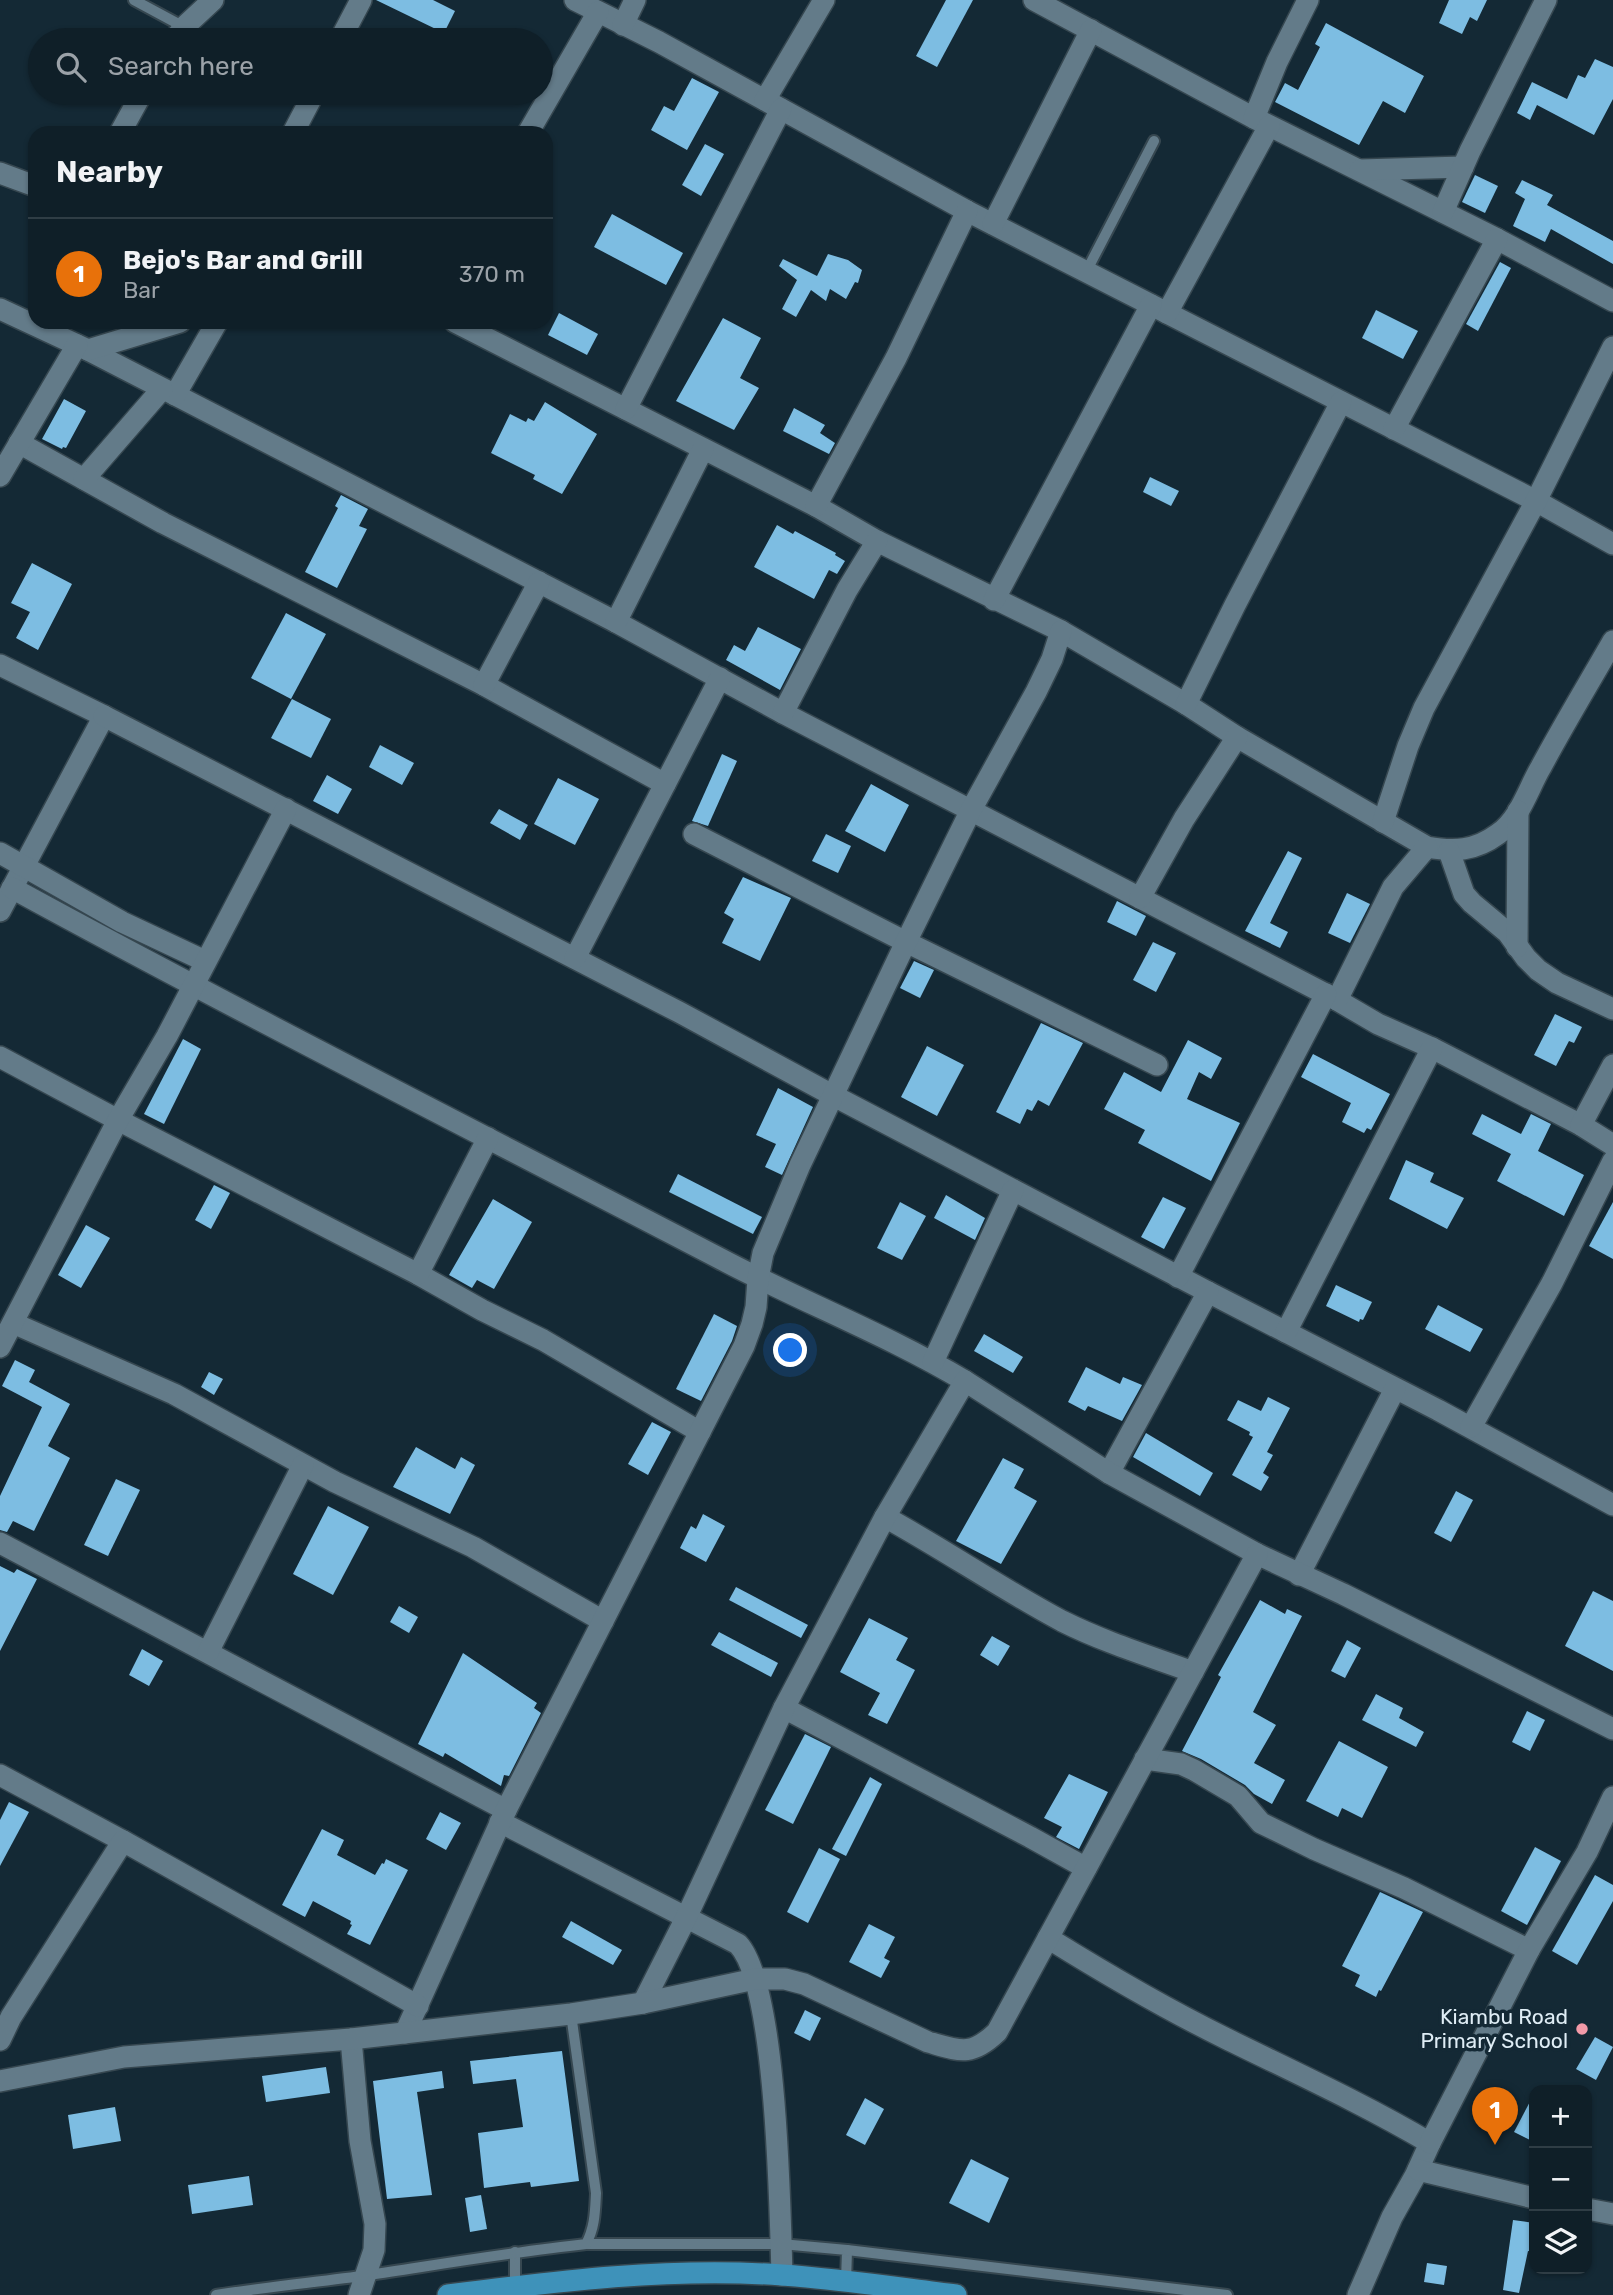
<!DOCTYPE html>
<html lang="en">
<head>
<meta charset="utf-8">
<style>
	:root { --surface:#0f1f28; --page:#1d2c34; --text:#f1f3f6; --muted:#9ba2a8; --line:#2f3d45; --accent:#8c9099 }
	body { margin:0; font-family:Rubik,sans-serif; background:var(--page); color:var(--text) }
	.controls { position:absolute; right:21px; bottom:21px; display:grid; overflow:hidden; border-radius:14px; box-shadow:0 2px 5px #0004 }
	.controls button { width:63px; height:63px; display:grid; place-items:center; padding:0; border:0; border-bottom:2px solid var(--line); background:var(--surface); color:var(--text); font:35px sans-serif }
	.you { position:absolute; left:791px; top:1351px; width:24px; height:24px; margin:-18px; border:5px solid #fff; border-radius:50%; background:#1a73e8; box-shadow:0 0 0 10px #1a73e833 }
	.badge { display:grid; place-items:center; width:46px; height:46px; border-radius:50%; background:var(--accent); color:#fff; font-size:23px; font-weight:700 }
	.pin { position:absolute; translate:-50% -58px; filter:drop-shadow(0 2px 4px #0008) }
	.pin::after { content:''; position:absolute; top:37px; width:24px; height:21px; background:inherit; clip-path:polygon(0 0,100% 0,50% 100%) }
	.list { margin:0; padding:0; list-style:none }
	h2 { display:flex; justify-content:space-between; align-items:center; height:91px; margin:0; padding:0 28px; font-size:30px }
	h2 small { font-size:23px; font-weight:400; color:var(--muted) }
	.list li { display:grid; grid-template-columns:46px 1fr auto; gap:21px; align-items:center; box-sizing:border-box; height:112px; padding:0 28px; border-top:2px solid var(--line) }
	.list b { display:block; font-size:26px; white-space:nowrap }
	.list p { margin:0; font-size:23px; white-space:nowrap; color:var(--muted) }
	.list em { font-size:23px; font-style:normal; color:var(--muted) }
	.icon { flex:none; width:38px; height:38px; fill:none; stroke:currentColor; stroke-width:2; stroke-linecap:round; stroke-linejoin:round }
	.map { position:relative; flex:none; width:1613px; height:2295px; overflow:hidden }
	.search { position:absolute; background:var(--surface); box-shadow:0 2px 5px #0004; left:28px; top:28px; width:525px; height:77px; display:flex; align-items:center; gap:18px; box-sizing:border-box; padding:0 24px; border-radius:38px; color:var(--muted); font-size:26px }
	.panel { position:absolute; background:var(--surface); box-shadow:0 2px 5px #0004; left:28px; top:126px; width:525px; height:203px; border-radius:21px }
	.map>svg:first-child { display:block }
	.building { fill:#7dbde2 }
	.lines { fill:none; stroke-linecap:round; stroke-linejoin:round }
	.service-casing { stroke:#364750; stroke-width:14 }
	.minor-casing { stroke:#364750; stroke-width:24 }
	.primary-casing { stroke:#364750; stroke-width:24 }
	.service { stroke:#637b89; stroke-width:10 }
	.minor { stroke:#637b89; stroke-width:21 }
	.primary { stroke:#3e92ba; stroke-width:21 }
	.poi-dot { fill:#f39aa8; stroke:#142935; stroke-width:2.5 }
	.labels { text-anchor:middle; stroke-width:7; stroke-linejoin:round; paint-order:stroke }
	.poi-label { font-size:21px; fill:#dfedf5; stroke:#142935; text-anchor:end }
</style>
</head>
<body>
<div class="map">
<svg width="1613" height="2295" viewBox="0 0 1613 2295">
	<rect width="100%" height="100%" fill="#142935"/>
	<g class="building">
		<path d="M376 0H433L455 11 444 33Z"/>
		<path d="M946 0H973L937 67 916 56Z"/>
		<path d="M1449 0H1487L1477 21 1470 17 1462 34 1439 23Z"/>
		<path d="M1326 23 1424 76 1405 113 1383 101 1359 145 1275 102 1285 83 1298 90 1320 47 1315 44Z"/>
		<path d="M1595 59 1613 67V99L1594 135 1537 105 1530 120 1517 113 1532 82 1567 99 1578 75 1585 78Z"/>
		<path d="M692 78 719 92 687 150 651 130 664 106 674 111Z"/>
		<path d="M705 144 724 154 701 196 682 185Z"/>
		<path d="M1475 175 1498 186 1485 213 1462 202Z"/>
		<path d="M1522 180 1553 195 1547 205 1613 241V264L1551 229 1545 242 1513 226 1525 199 1515 193Z"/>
		<path d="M612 214 683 253 666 285 594 247Z"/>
		<path d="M828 254 848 260 862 270 858 283 855 282 846 299 830 289 826 301 811 290 796 317 782 309 797 280 779 266 783 259 817 276Z"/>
		<path d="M1500 262 1511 268 1478 331 1466 324Z"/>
		<path d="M1376 310 1418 331 1403 359 1362 338Z"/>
		<path d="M559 313 598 334 587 355 548 335Z"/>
		<path d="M723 318 761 338 740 378 759 388 734 430 676 401Z"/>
		<path d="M64 399 86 411 66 448 63 447 62 449 42 439Z"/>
		<path d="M545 402 597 434 562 494 533 479 535 475 491 453 510 414 526 422 528 418 534 421Z"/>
		<path d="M794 408 825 425 820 433 835 443 829 454 783 431Z"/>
		<path d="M1150 477 1179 491 1171 506 1143 492Z"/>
		<path d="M341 495 368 509 359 526 367 529 337 588 305 572 338 508 335 506Z"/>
		<path d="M777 525 793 534 795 531 836 553 835 555 845 561 837 574 829 570 814 599 754 567Z"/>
		<path d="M32 563 72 584 38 650 16 638 30 612 11 603Z"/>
		<path d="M286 613 326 634 291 699 251 678Z"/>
		<path d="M758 627 801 649 780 690 726 660 734 645 745 651Z"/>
		<path d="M292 699 331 719 311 758 271 738Z"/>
		<path d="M380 745 414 763 402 785 369 767Z"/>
		<path d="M722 754 737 761 708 826 692 821Z"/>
		<path d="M327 775 352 789 338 814 313 801Z"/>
		<path d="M558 778 599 799 575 845 534 824Z"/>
		<path d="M871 784 909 805 885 852 845 831Z"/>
		<path d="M499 809 528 825 520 840 490 823Z"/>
		<path d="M826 834 851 846 838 873 812 861Z"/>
		<path d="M1288 851 1302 858 1270 923 1288 932 1280 948 1245 931Z"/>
		<path d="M743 877 791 898 760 961 722 943 734 919 724 913Z"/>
		<path d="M1347 893 1370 904 1350 943 1328 933Z"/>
		<path d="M1117 901 1146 916 1136 936 1107 922Z"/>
		<path d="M1153 942 1176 953 1156 992 1133 980Z"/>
		<path d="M914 961 934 970 920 998 900 988Z"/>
		<path d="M1555 1014 1582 1027 1574 1043 1569 1041 1556 1066 1534 1055Z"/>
		<path d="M1041 1023 1083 1043 1049 1106 1038 1100 1032 1111 1027 1109 1020 1124 996 1112Z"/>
		<path d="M183 1039 201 1049 164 1124 144 1114Z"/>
		<path d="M1188 1040 1222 1058 1211 1079 1199 1072 1187 1099 1240 1123 1211 1181 1138 1143 1145 1130 1104 1109 1124 1072 1161 1092Z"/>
		<path d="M927 1046 964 1065 937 1116 901 1097Z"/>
		<path d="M1313 1054 1390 1094 1371 1130 1367 1128 1364 1133 1342 1122 1351 1103 1301 1077Z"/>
		<path d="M778 1088 813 1107 782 1175 765 1167 776 1144 756 1135Z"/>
		<path d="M1482 1114 1521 1134 1531 1114 1551 1124 1538 1151 1584 1175 1564 1216 1497 1181 1511 1154 1472 1134Z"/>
		<path d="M1406 1160 1434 1173 1430 1182 1464 1198 1447 1229 1389 1199Z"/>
		<path d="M678 1174 762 1217 753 1234 669 1192Z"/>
		<path d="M214 1185 230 1193 211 1229 195 1220Z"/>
		<path d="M946 1195 985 1218 975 1240 934 1218Z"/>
		<path d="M1163 1197 1186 1208 1164 1249 1141 1237Z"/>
		<path d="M493 1199 532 1222 494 1289 477 1280 472 1288 449 1275Z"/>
		<path d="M900 1202 926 1216 902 1260 877 1248Z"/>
		<path d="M1613 1202V1259L1589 1246Z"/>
		<path d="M86 1225 110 1238 81 1288 58 1275Z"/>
		<path d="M1336 1285 1372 1302 1363 1320 1360 1319 1359 1322 1326 1306Z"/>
		<path d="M1438 1305 1483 1329 1470 1352 1425 1329Z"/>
		<path d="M714 1314 737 1326 732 1341 701 1401 676 1389Z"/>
		<path d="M984 1334 1023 1357 1013 1373 974 1351Z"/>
		<path d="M15 1360 35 1370 29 1382 70 1404 48 1446 70 1458 34 1531 13 1521 7 1532 0 1530V1496L42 1407 2 1386Z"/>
		<path d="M1086 1367 1120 1384 1123 1377 1142 1385 1122 1421 1088 1406 1085 1411 1068 1402Z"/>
		<path d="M209 1372 223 1379 214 1395 201 1387Z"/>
		<path d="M1268 1397 1290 1408 1267 1452 1273 1455 1263 1473 1269 1477 1261 1491 1232 1475 1253 1437 1249 1435 1250 1432 1227 1420 1238 1400 1261 1411Z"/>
		<path d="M652 1422 671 1432 648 1475 628 1464Z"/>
		<path d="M1146 1433 1213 1473 1200 1496 1133 1457Z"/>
		<path d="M416 1447 455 1469 461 1457 475 1465 450 1514 393 1487Z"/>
		<path d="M1003 1458 1024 1469 1014 1488 1037 1501 1001 1564 956 1541Z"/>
		<path d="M116 1479 140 1490 108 1556 84 1545Z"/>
		<path d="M1456 1491 1473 1500 1451 1542 1434 1533Z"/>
		<path d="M328 1506 369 1527 333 1595 293 1574Z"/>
		<path d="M703 1514 725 1526 706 1562 680 1548 691 1526 696 1529Z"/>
		<path d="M0 1566 14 1573 17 1569 37 1579 0 1651Z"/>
		<path d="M736 1587 808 1625 801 1638 729 1600Z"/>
		<path d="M1593 1591 1613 1601V1671L1565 1646Z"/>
		<path d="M1260 1600 1285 1614 1287 1609 1302 1616 1253 1712 1276 1725 1254 1763 1285 1780 1272 1804 1254 1794 1245 1785 1201 1759 1182 1751 1221 1677 1218 1675Z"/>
		<path d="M399 1606 418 1617 409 1633 390 1622Z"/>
		<path d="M869 1618 908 1638 896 1660 915 1670 887 1724 868 1715 880 1693 840 1672Z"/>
		<path d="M719 1632 778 1663 771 1677 711 1645Z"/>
		<path d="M992 1636 1010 1646 998 1666 980 1655Z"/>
		<path d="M1347 1640 1361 1648 1345 1678 1331 1671Z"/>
		<path d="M142 1649 163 1661 149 1686 129 1675Z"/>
		<path d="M463 1653 537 1703 534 1708 541 1713 509 1776 504 1775 501 1786 445 1753 443 1757 418 1744Z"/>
		<path d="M1376 1694 1403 1708 1399 1718 1424 1732 1416 1747 1362 1720Z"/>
		<path d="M1527 1711 1545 1720 1530 1751 1512 1742Z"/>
		<path d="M805 1734 831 1747 793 1824 765 1810Z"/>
		<path d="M1339 1741 1388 1767 1362 1818 1342 1808 1338 1817 1306 1801Z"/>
		<path d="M1069 1774 1108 1792 1079 1849 1056 1837 1062 1827 1044 1818Z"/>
		<path d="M870 1777 882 1784 846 1856 832 1849Z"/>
		<path d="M9 1802 29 1812 0 1866V1820Z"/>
		<path d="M440 1812 461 1823 446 1850 426 1839Z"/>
		<path d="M322 1829 344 1840 337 1855 375 1875 382 1863 384 1864 386 1859 408 1870 370 1945 347 1934 352 1925 350 1924 351 1921 313 1901 305 1917 282 1905Z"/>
		<path d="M1535 1847 1561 1861 1527 1925 1501 1911Z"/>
		<path d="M819 1848 840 1859 808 1923 787 1912Z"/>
		<path d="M1595 1875 1613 1885V1901L1577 1965 1552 1951Z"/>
		<path d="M1380 1892 1423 1912 1381 1991 1379 1990 1376 1997 1355 1986 1360 1975 1342 1966Z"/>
		<path d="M571 1921 622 1950 613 1965 562 1937Z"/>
		<path d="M869 1924 895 1937 884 1958 890 1961 881 1978 849 1962Z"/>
		<path d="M805 2010 821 2018 810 2041 794 2033Z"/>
		<path d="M1595 2037 1613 2047 1596 2080 1576 2069Z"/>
		<path d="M562 2051 579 2181 531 2187 530 2182 484 2188 478 2133 523 2127 516 2079 473 2084 470 2061Z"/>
		<path d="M326 2067 330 2093 266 2102 262 2076Z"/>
		<path d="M442 2071 444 2088 417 2092 432 2195 387 2199 373 2081Z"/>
		<path d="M1534 2094V2142L1514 2132Z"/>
		<path d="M865 2098 884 2109 865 2145 846 2135Z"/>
		<path d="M115 2107 121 2141 73 2149 68 2115Z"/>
		<path d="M971 2159 1009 2178 989 2223 949 2203Z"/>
		<path d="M249 2176 253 2205 192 2214 188 2185Z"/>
		<path d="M481 2195 487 2229 470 2232 465 2198Z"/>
		<path d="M1513 2220 1534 2223V2252L1528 2251 1519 2293 1503 2290Z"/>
		<path d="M1427 2263 1447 2266 1444 2285 1424 2282Z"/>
	</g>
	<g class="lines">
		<defs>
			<g id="service">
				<path d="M134 0 184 27"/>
				<path d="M1086 272 1154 141"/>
				<path d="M586 2244H781L847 2250 846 2282"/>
				<path d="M847 2250 1227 2295"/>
				<path d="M515 2287V2252"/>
				<path d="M216 2295C267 2287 318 2282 369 2275 442 2264 513 2252 586 2244 595 2227 595 2212 596 2193L571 2014"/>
			</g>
			<g id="minor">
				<path d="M575 0 659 42 967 211 1536 501 1613 544"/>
				<path d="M1034 0 1254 118 1497 239 1613 301"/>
				<path d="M623 25 635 0"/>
				<path d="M174 40 184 27 213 0"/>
				<path d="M340 40 361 0"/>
				<path d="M765 100 824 0"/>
				<path d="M1254 118 1277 62 1308 0"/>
				<path d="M120 133 142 93"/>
				<path d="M293 133 314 93"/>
				<path d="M528 133 598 12"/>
				<path d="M1360 170 1463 167"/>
				<path d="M0 173 35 186"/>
				<path d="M1443 212 1470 151 1546 0"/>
				<path d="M993 224 1091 30"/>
				<path d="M0 309 88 350 616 622 783 713 1337 1000 1378 1024 1432 1048 1581 1125 1613 1145"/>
				<path d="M1167 313 1269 126"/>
				<path d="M455 322 816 506 877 541 1061 631 1186 704 1237 737 1427 847C1454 852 1475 851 1498 834 1520 819 1528 789 1541 767 1564 724 1589 683 1613 641"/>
				<path d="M88 350 180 322"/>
				<path d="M175 395 217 322"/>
				<path d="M626 409 781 109"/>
				<path d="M1394 429 1497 239"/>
				<path d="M19 443 163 523 484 685 665 784"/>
				<path d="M0 476 77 345"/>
				<path d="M84 479 162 389"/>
				<path d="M816 506 896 358 967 211"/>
				<path d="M994 600 1151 305"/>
				<path d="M616 622 703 449"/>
				<path d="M0 665 104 716 0 911"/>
				<path d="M484 685 539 582"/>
				<path d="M1186 704 1235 605 1341 402"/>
				<path d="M783 713 847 590 877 541"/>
				<path d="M104 716 679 1012 834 1096 1208 1292 1438 1410 1613 1505"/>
				<path d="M1383 822 1408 746 1424 708 1536 501 1613 347"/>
				<path d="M694 834 906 942 1157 1065"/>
				<path d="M1449 851 1464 894 1472 903 1508 933 1526 958 1538 970 1557 983 1613 1009"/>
				<path d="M0 853 122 922 205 961"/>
				<path d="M12 888C245 1015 483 1135 719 1258 800 1301 886 1334 965 1381"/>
				<path d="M1140 898 1184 819 1237 737"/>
				<path d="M1517 947 1518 811"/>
				<path d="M575 958 720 678"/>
				<path d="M1337 1000 1393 887 1427 847"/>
				<path d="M0 1057 118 1120 418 1274 482 1310 543 1340 700 1432"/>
				<path d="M1581 1125 1613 1065"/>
				<path d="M418 1274 488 1138"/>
				<path d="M1178 1277 1326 994"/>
				<path d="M13 1323 174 1394 335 1482 473 1547 603 1621"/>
				<path d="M1286 1332 1432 1048"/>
				<path d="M0 1347 118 1120 167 1036 286 809"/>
				<path d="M933 1362 1013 1190"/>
				<path d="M1471 1427 1552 1283 1613 1161"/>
				<path d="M1109 1473 1208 1292"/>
				<path d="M885 1517C945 1550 1002 1589 1062 1621 1104 1642 1149 1656 1193 1672"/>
				<path d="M0 1543 506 1810"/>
				<path d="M1299 1575 1395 1389"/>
				<path d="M208 1652 303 1465"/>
				<path d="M784 1708 1030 1837 1086 1868"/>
				<path d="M1145 1759 1181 1764 1194 1770 1238 1796 1261 1823 1314 1849 1404 1888 1529 1950"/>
				<path d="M0 1775 123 1841"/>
				<path d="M500 1822 738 1944C777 1985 780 2211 782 2275"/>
				<path d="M1048 1938C1106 1974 1164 2008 1225 2038 1294 2072 1364 2104 1430 2143L1415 2176 1392 2217 1358 2295"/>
				<path d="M643 2003 686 1918 784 1708 885 1517 965 1381 1109 1473 1257 1554 1343 1594 1613 1729"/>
				<path d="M405 2033 506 1810 744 1346 752 1324 756 1307 758 1279 763 1253 800 1165 906 942 971 810 1036 692 1052 659 1061 631"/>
				<path d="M351 2039 360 2141 375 2224 374 2250 359 2295"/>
				<path d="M0 2040 11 2017 123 1841 418 2006"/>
				<path d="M0 2081 124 2057 351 2039 571 2014 643 2003 755 1979H785L804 1984 928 2042C960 2051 971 2057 997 2032L1257 1554"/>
				<path d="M1430 2143 1529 1950 1587 1852 1613 1797"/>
				<path d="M1418 2170 1534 2198"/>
				<path d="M1587 2209 1613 2214"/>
			</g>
			<path id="primary" d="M448 2295C558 2281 671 2267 782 2275 840 2279 899 2288 956 2295"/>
		</defs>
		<use href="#service" class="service-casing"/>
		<use href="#minor" class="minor-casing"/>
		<use href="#primary" class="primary-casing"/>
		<use href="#service" class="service"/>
		<use href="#minor" class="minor"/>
		<use href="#primary" class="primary"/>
	</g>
	<circle class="poi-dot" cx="1582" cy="2029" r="7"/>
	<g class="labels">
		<g class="poi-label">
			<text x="1568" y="2024">Kiambu Road<tspan x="1568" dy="24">Primary School</tspan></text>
		</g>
	</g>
</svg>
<div class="controls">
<button>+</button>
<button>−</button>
<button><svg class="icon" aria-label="layers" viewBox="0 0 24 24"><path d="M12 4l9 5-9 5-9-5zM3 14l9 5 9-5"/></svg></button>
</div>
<div class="you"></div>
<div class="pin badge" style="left:1495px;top:2145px;background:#e8710a">1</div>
<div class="search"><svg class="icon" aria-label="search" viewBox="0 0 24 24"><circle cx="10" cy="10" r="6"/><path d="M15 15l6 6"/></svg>Search here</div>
<section class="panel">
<h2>Nearby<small></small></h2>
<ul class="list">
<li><span class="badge" style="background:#e8710a">1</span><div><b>Bejo's Bar and Grill</b><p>Bar</p></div><em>370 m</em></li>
</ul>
</section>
</div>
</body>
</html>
